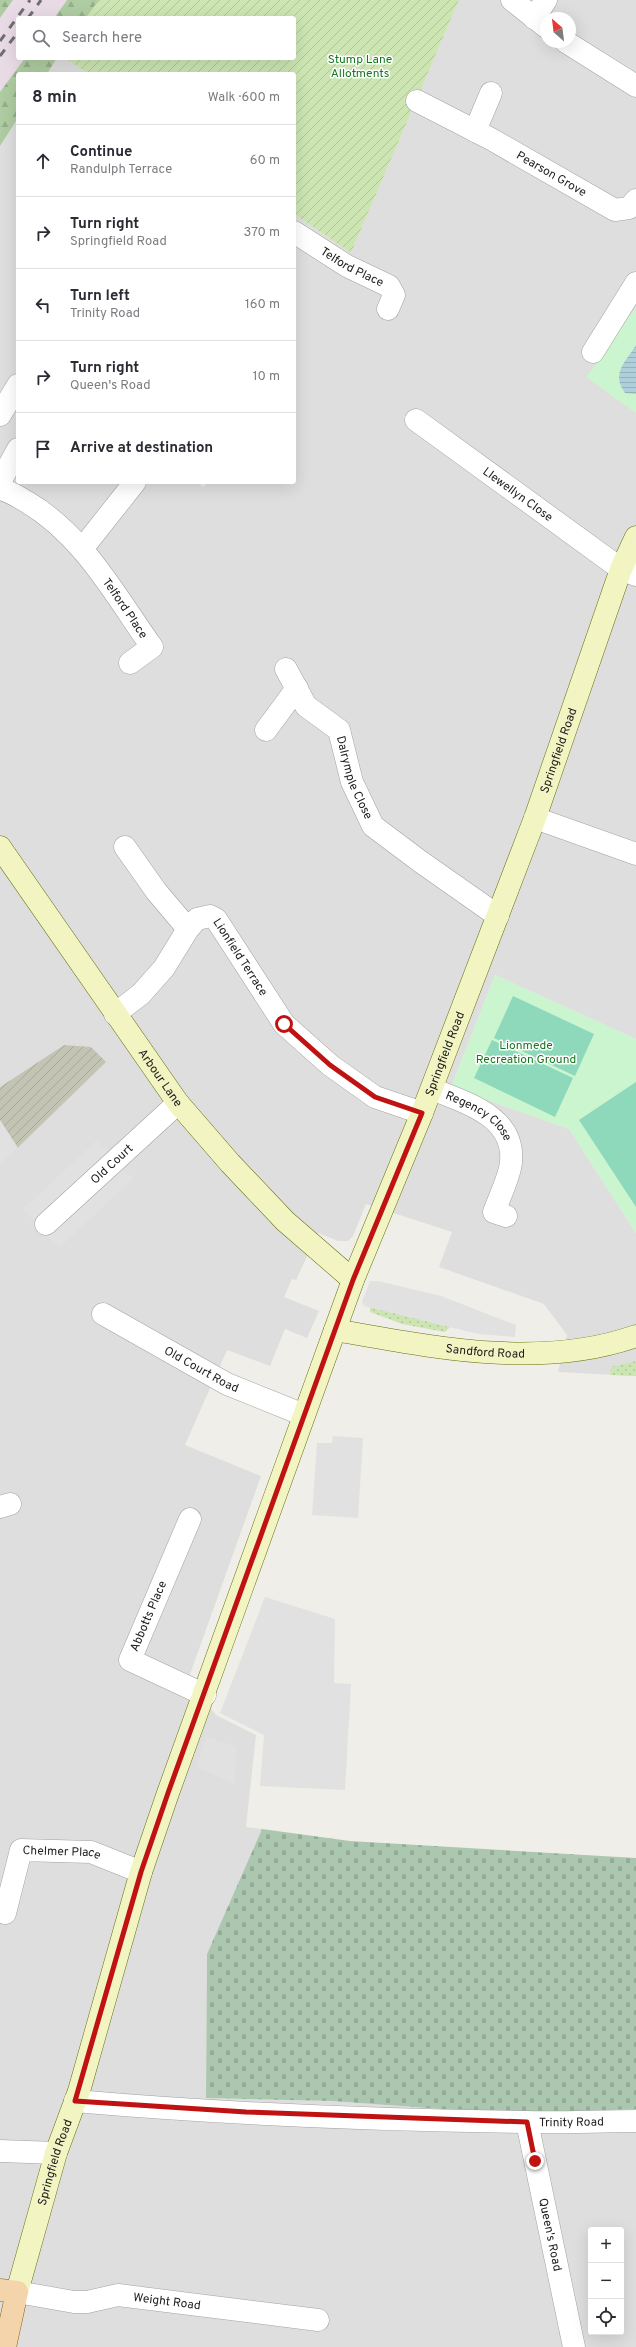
<!DOCTYPE html>
<html lang="en">
<head>
<meta charset="utf-8">
<style>
	:root { --surface:#fff; --page:#f2f2f3; --text:#2b2b33; --muted:#7c7c81; --line:#e1e1e2 }
	body { margin:0; font-family:Overpass,sans-serif; background:var(--page); color:var(--text) }
	.controls { position:absolute; right:12px; bottom:12px; display:grid; overflow:hidden; border-radius:4px; box-shadow:0 4px 16px #0002 }
	.controls button { width:36px; height:36px; display:grid; place-items:center; padding:0; border:0; border-bottom:1px solid var(--line); background:var(--surface); color:var(--text); font:20px sans-serif }
	.compass { position:absolute; left:540px; top:12px; width:36px; height:36px; border-radius:50%; background:var(--surface); box-shadow:0 4px 16px #0002; rotate:332deg }
	.stop { position:absolute; width:12px; height:12px; margin:-9px; border:3px solid #c01212; border-radius:50%; background:#fff }
	.stop.end { background:#c01212; border-color:#fff; box-shadow:0 1px 4px #0008 }
	.list { margin:0; padding:0; list-style:none }
	h2 { display:flex; justify-content:space-between; align-items:center; height:52px; margin:0; padding:0 16px; font-size:17px }
	h2 small { font-size:13px; font-weight:400; color:var(--muted) }
	.list li { display:grid; grid-template-columns:26px 1fr auto; gap:12px; align-items:center; box-sizing:border-box; height:72px; padding:0 16px; border-top:1px solid var(--line) }
	.list b { display:block; font-size:15px; white-space:nowrap }
	.list p { margin:0; font-size:13px; white-space:nowrap; color:var(--muted) }
	.list em { font-size:13px; font-style:normal; color:var(--muted) }
	.icon { flex:none; width:22px; height:22px; fill:none; stroke:currentColor; stroke-width:2; stroke-linecap:round; stroke-linejoin:round }
	.map { position:relative; flex:none; width:636px; height:2347px; overflow:hidden }
	.search { position:absolute; background:var(--surface); box-shadow:0 4px 16px #0002; left:16px; top:16px; width:280px; height:44px; display:flex; align-items:center; gap:10px; box-sizing:border-box; padding:0 14px; border-radius:4px; color:var(--muted); font-size:15px }
	.panel { position:absolute; background:var(--surface); box-shadow:0 4px 16px #0002; left:16px; top:72px; width:280px; height:412px; border-radius:4px }
	.map>svg:first-child { display:block }
	.residential { fill:#dfdede; fill-rule:evenodd }
	.railway { fill:#e9dbe6 }
	.construction { fill:url(#construction-furrows) }
	.grass { fill:url(#grass-dots) }
	.forest { fill:url(#forest-firs) }
	.cemetery { fill:url(#cemetery-stones) }
	.park { fill:#caf5ce }
	.garden { fill:url(#garden-furrows) }
	.pitch { fill:#8ed8bb }
	.parking { fill:#e1e1e1 }
	.water { fill:url(#water-rules) }
	.lines { fill:none; stroke-linecap:round; stroke-linejoin:round }
	.street-casing { stroke:#a2a2a2; stroke-width:23 }
	.secondary-casing { stroke:#66710f; stroke-width:23 }
	.primary-casing { stroke:#90650d; stroke-width:23 }
	.street { stroke:#fff; stroke-width:22 }
	.secondary { stroke:#f2f5c2; stroke-width:22 }
	.primary { stroke:#f4d4aa; stroke-width:22 }
	.rail { stroke:#6f6f6f; stroke-width:3; stroke-dasharray:8 8; stroke-linecap:butt }
	.route { stroke:#c01212; stroke-width:5 }
	.labels { text-anchor:middle; stroke-width:3; stroke-linejoin:round; paint-order:stroke }
	.park-label { font-size:12px; fill:#16781e; stroke:#fff }
	.street-label { font-size:12px; fill:#212121; stroke:#fff }
</style>
</head>
<body>
<div class="map">
<svg width="636" height="2347" viewBox="0 0 636 2347">
	<defs>
		<pattern id="construction-furrows" width="10" height="10" patternUnits="userSpaceOnUse"><rect width="10" height="10" fill="#c4c4b4"/><path d="M-1 1l2-2M0 10L10 0M9 11l2-2" fill="none" stroke="#a8a89a"/></pattern>
		<pattern id="grass-dots" width="8" height="8" patternUnits="userSpaceOnUse"><rect width="8" height="8" fill="#cce5b3"/><path d="M2 2h.1M6 6h.1" fill="none" stroke="#afc49a" stroke-width="1.8" stroke-linecap="round"/></pattern>
		<pattern id="forest-firs" width="22" height="20" patternUnits="userSpaceOnUse"><rect width="22" height="20" fill="#aecca1"/><path d="M5 1l3.5 6h-7zM16 11l3.5 6h-7z" fill="#95af8a"/></pattern>
		<pattern id="cemetery-stones" width="16" height="16" patternUnits="userSpaceOnUse"><rect width="16" height="16" fill="#acc7b0"/><path d="M2 7V4a2 2 0 0 1 4 0v3zM10 15v-3a2 2 0 0 1 4 0v3z" fill="#94ab97"/></pattern>
		<pattern id="garden-furrows" width="10" height="10" patternUnits="userSpaceOnUse"><rect width="10" height="10" fill="#cce5b3"/><path d="M-1 1l2-2M0 10L10 0M9 11l2-2" fill="none" stroke="#afc49a"/></pattern>
		<pattern id="water-rules" width="6" height="5" patternUnits="userSpaceOnUse"><rect width="6" height="5" fill="#add0da"/><path d="M0 2.5h6" fill="none" stroke="#95b2bb"/></pattern>
	</defs>
	<rect width="100%" height="100%" fill="#f0eee8"/>
	<g class="residential">
		<path d="M459 0H636V1039L495 975 451 1087 569 1129 636 1233V1376L558 1372 567 1335 544 1304 439 1267 452 1232 366 1204 353 1236 348 1241H338L318 1233 296 1280 292 1279 284 1297 319 1311 307 1338 285 1329 270 1366 227 1350 185 1445 261 1476 188 1680 216 1715 256 1735 246 1827 262 1829 207 1954 206 2098 332 2101 510 2114 636 2109V2347H0V1165L105 1062 64 1045 0 1087V146L18 118V482H196L204 487 207 482H294V214L351 253ZM546 18H570V42H546ZM591 2230H621V2332H591Z"/>
		<path d="M57 58H65L89 74H47Z"/>
	</g>
	<path class="railway" d="M13 0H67L54 18H18V58H25L0 92V18Z"/>
	<path class="construction" d="M64 1045 91 1047 106 1062 0 1165V1087Z"/>
	<g class="grass">
		<path d="M370 1307 450 1327 445 1332 402 1324 370 1312Z"/>
		<path d="M636 1361V1376L610 1375 611 1367Z"/>
	</g>
	<g class="forest">
		<path d="M0 0H13L0 18Z"/>
		<path d="M67 0H99L86 18H54Z"/>
		<path d="M25 58H57L47 74H18V118L0 146V92Z"/>
	</g>
	<path class="cemetery" d="M262 1829 350 1841 636 1858V2109L510 2114 332 2101 206 2098 207 1954Z"/>
	<g class="park">
		<path d="M636 307V413L586 377 611 344 615 330 621 319 632 313Z"/>
		<path d="M495 975 636 1039V1233L569 1129 451 1087Z"/>
	</g>
	<path class="garden" d="M99 0H459L351 253 294 214V74H89L65 58H294V18H86Z"/>
	<g class="pitch">
		<path d="M513 996 594 1034 575 1076 494 1038Z"/>
		<path d="M492 1040 573 1078 555 1117 474 1078Z"/>
		<path d="M636 1082V1207L579 1120Z"/>
	</g>
	<g class="parking">
		<path d="M0 1120 18 1148 0 1165Z"/>
		<path d="M97 1140 133 1179 59 1248 23 1209Z"/>
		<path d="M370 1281H378L441 1296 516 1325 515 1337 478 1334 364 1306 362 1302Z"/>
		<path d="M333 1436 363 1438 358 1518 312 1515 317 1443H332Z"/>
		<path d="M265 1597 335 1619 334 1683 351 1684 345 1790 260 1786 264 1735 220 1713Z"/>
		<path d="M207 1737 236 1747 235 1784 196 1767Z"/>
	</g>
	<path class="water" d="M636 345V394L625 393C611 373 625 363 636 345Z"/>
	<g class="lines">
		<defs>
			<g id="street">
				<path d="M512 0 546 27"/>
				<path d="M534 18 546 0"/>
				<path d="M566 42 636 86"/>
				<path id="s1" d="M417 101 491 139 615 210 629 208 636 200"/>
				<path d="M475 131 491 93"/>
				<path id="s2" d="M294 232 347 266 389 286 394 295 388 309"/>
				<path d="M593 352 636 283"/>
				<path d="M0 415 18 385"/>
				<path id="s3" d="M416 420 621 569 636 575"/>
				<path d="M0 482 18 449"/>
				<path id="s4" d="M0 489C10 491 18 497 27 502 83 535 115 595 152 647L130 663"/>
				<path d="M82 549 135 482"/>
				<path id="s5" d="M286 669 306 706 339 730 352 782 373 826 421 862 498 916"/>
				<path d="M266 730 297 688"/>
				<path d="M535 818 636 854"/>
				<path d="M125 847 156 891 188 929"/>
				<path id="s6" d="M115 1014 141 994 164 968 188 929 197 919 210 916 216 919 284 1024 330 1065 375 1097 422 1113"/>
				<path id="s7" d="M432 1089C466 1103 515 1116 511 1162 510 1176 499 1198 494 1212L506 1216"/>
				<path id="s8" d="M46 1224 178 1103"/>
				<path id="s9" d="M103 1314 227 1384 304 1415"/>
				<path d="M0 1507 10 1504"/>
				<path d="M190 1519 130 1660 205 1695"/>
				<path id="s10" d="M5 1913 21 1850 91 1852 141 1872"/>
				<path id="s11" d="M75 2101C224 2114 375 2120 524 2122 562 2123 599 2121 636 2121"/>
				<path id="s12" d="M527 2122 574 2347"/>
				<path d="M0 2151 56 2153"/>
				<path id="s13" d="M17 2292 74 2302H87L118 2295 318 2320"/>
			</g>
			<g id="secondary">
				<path id="s14" d="M0 847 178 1103 230 1163 285 1221 353 1280"/>
				<path id="s15" d="M335 1330C433 1347 539 1370 636 1336"/>
				<path id="s16" d="M17 2292 56 2153 79 2091 141 1872 168 1793 353 1280 422 1113 535 818 621 569 636 537"/>
			</g>
			<path id="primary" d="M0 2290 17 2292 5 2347"/>
		</defs>
		<use href="#street" class="street-casing"/>
		<use href="#secondary" class="secondary-casing"/>
		<use href="#primary" class="primary-casing"/>
		<use href="#street" class="street"/>
		<use href="#secondary" class="secondary"/>
		<use href="#primary" class="primary"/>
		<g class="rail">
			<path d="M28 18 41 0"/>
			<path d="M0 41 30 0"/>
			<path d="M0 56 18 32"/>
		</g>
	</g>
	<g class="lines">
		<path class="route" d="M284 1024 330 1065 375 1097 422 1113 353 1280 168 1793 141 1872 75 2101 246 2112 527 2122 535 2161"/>
	</g>
	<g class="labels">
		<g class="park-label">
			<text x="360" y="63">Stump Lane<tspan x="360" dy="14">Allotments</tspan></text>
			<text x="526" y="1049">Lionmede<tspan x="526" dy="14">Recreation Ground</tspan></text>
		</g>
		<g class="street-label">
			<text dy="4" stroke="none"><textPath href="#s1" startOffset="153">Pearson Grove</textPath></text>
			<text dy="4" stroke="none"><textPath href="#s2" startOffset="68">Telford Place</textPath></text>
			<text dy="4" stroke="none"><textPath href="#s3" startOffset="126">Llewellyn Close</textPath></text>
			<text dy="4" stroke="none"><textPath href="#s4" startOffset="176">Telford Place</textPath></text>
			<text dy="4" stroke="none"><textPath href="#s16" startOffset="1635">Springfield Road</textPath></text>
			<text dy="4" stroke="none"><textPath href="#s5" startOffset="133">Dalrymple Close</textPath></text>
			<text dy="4" stroke="none"><textPath href="#s6" startOffset="192">Lionfield Terrace</textPath></text>
			<text dy="4" stroke="none"><textPath href="#s16" startOffset="1311">Springfield Road</textPath></text>
			<text dy="4" stroke="none"><textPath href="#s14" startOffset="281">Arbour Lane</textPath></text>
			<text dy="4" stroke="none"><textPath href="#s7" startOffset="55">Regency Close</textPath></text>
			<text dy="4" stroke="none"><textPath href="#s8" startOffset="89">Old Court</textPath></text>
			<text dy="4" stroke="none"><textPath href="#s15" startOffset="152">Sandford Road</textPath></text>
			<text dy="4" stroke="none"><textPath href="#s9" startOffset="113">Old Court Road</textPath></text>
			<text transform="translate(148 1616) rotate(-67)" y="4">Abbotts Place</text>
			<text dy="4" stroke="none"><textPath href="#s10" startOffset="106">Chelmer Place</textPath></text>
			<text dy="4" stroke="none"><textPath href="#s11" startOffset="497">Trinity Road</textPath></text>
			<text dy="4" stroke="none"><textPath href="#s16" startOffset="135">Springfield Road</textPath></text>
			<text dy="4" stroke="none"><textPath href="#s12" startOffset="115">Queen's Road</textPath></text>
			<text dy="4" stroke="none"><textPath href="#s13" startOffset="152">Weight Road</textPath></text>
		</g>
	</g>
</svg>
<div class="controls">
<button>+</button>
<button>−</button>
<button><svg class="icon" aria-label="locate" viewBox="0 0 24 24"><circle cx="12" cy="12" r="6"/><path d="M12 2v4M12 18v4M2 12h4M18 12h4"/></svg></button>
</div>
<svg class="compass" viewBox="-18 -18 36 36"><path d="M0-13l5 13h-10z" fill="#e53935"/><path d="M0 13l5-13h-10z" fill="#7c7c81"/></svg>
<div class="stop" style="left:284px;top:1024px"></div>
<div class="stop end" style="left:535px;top:2161px"></div>
<div class="search"><svg class="icon" aria-label="search" viewBox="0 0 24 24"><circle cx="10" cy="10" r="6"/><path d="M15 15l6 6"/></svg>Search here</div>
<section class="panel">
<h2>8 min<small>Walk · 600 m</small></h2>
<ul class="list">
<li><svg class="icon" aria-label="ahead" viewBox="0 0 24 24"><path d="M12 20V5M6 11l6-6 6 6"/></svg><div><b>Continue</b><p>Randulph Terrace</p></div><em>60 m</em></li>
<li><svg class="icon" aria-label="right" viewBox="0 0 24 24"><path d="M7 20v-9h11M14 6l5 5-5 5"/></svg><div><b>Turn right</b><p>Springfield Road</p></div><em>370 m</em></li>
<li><svg class="icon" aria-label="left" viewBox="0 0 24 24"><path d="M17 20v-9H6M10 6l-5 5 5 5"/></svg><div><b>Turn left</b><p>Trinity Road</p></div><em>160 m</em></li>
<li><svg class="icon" aria-label="right" viewBox="0 0 24 24"><path d="M7 20v-9h11M14 6l5 5-5 5"/></svg><div><b>Turn right</b><p>Queen's Road</p></div><em>10 m</em></li>
<li><svg class="icon" aria-label="arrive" viewBox="0 0 24 24"><path d="M6 21V4h12l-3 4 3 4H6"/></svg><div><b>Arrive at destination</b></div></li>
</ul>
</section>
</div>
</body>
</html>
